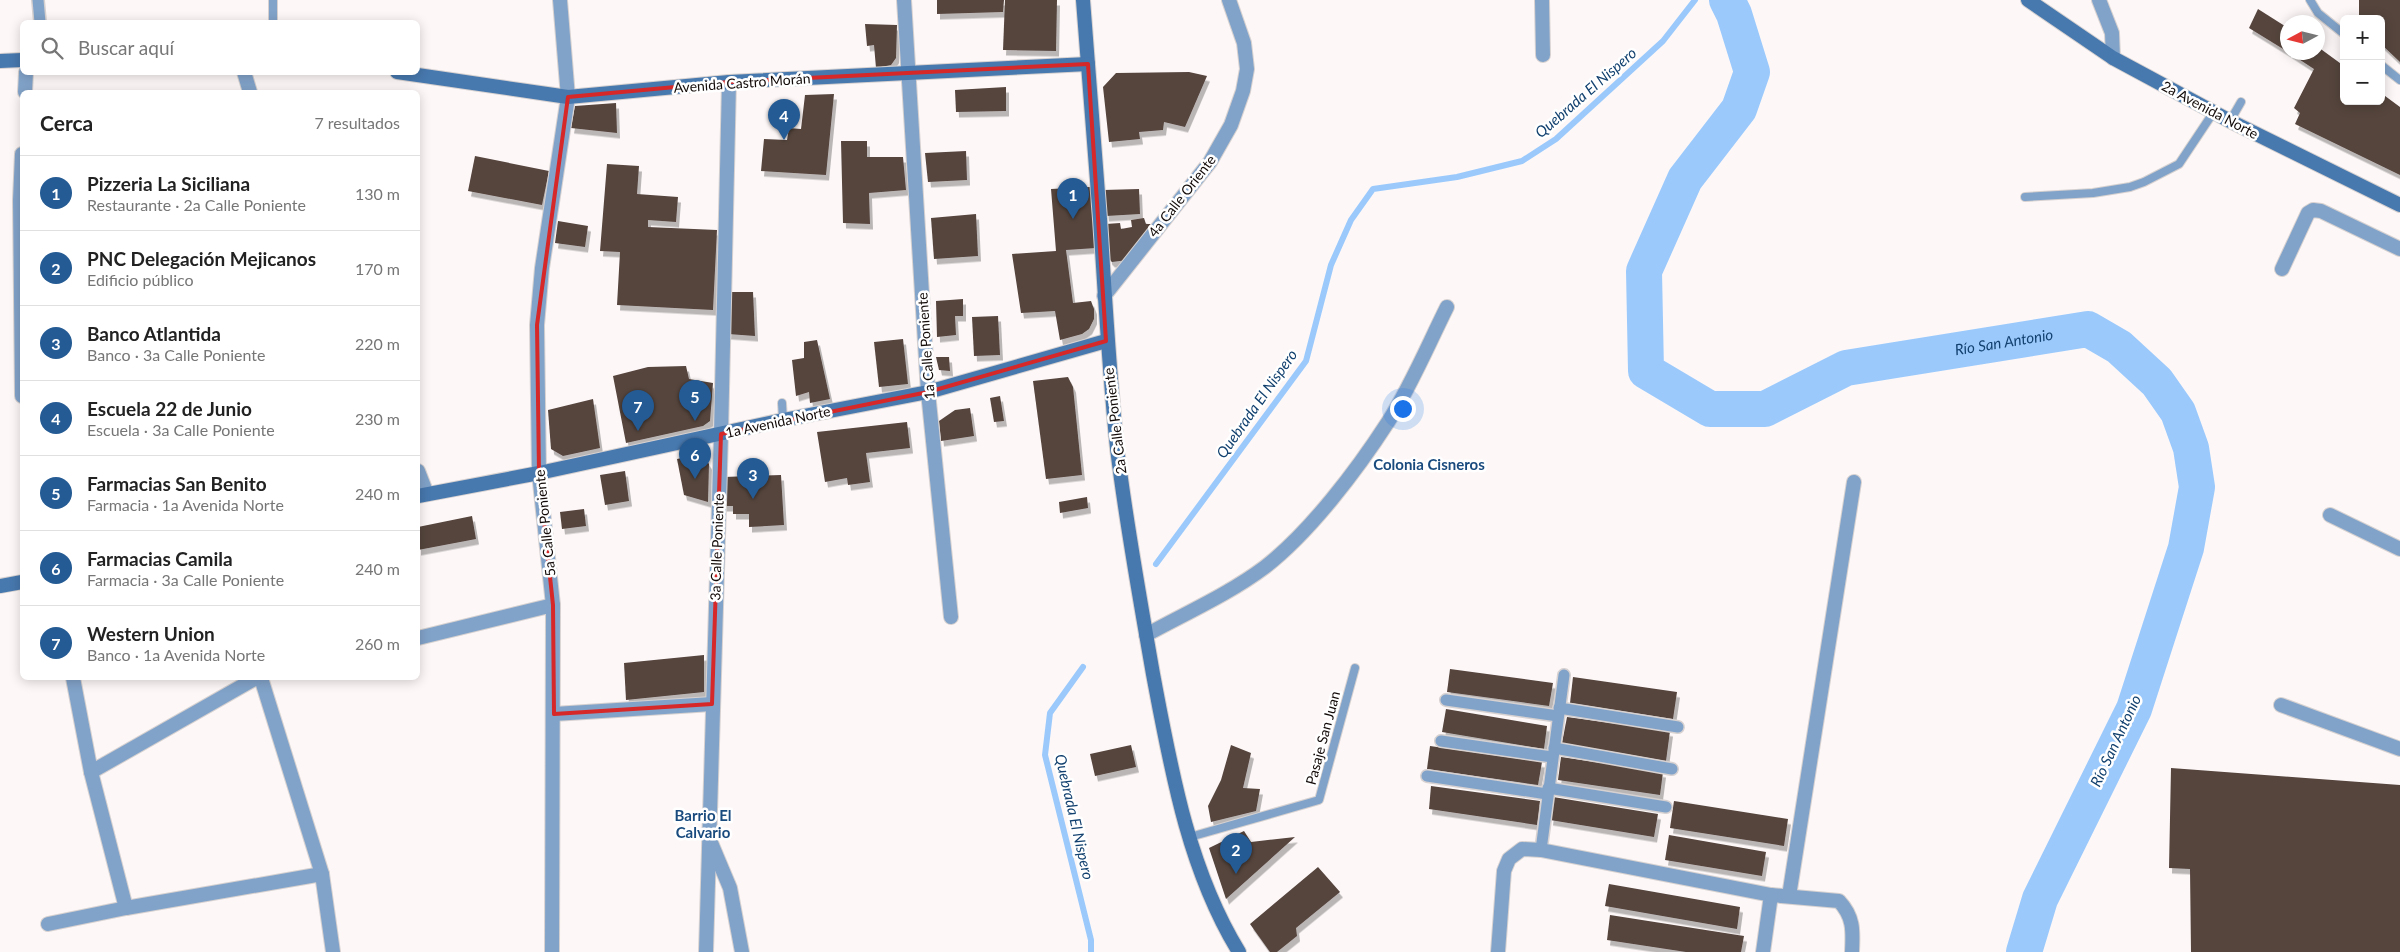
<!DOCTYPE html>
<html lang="es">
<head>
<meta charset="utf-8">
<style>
	:root { --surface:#fff; --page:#f2f2f2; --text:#222; --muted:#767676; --line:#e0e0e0; --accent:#255b94 }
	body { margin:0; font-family:Lato,sans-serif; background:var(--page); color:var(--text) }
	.controls { position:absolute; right:15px; top:15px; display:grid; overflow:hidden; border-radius:8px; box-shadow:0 2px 12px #0003 }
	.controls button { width:45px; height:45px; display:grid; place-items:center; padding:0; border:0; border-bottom:1px solid var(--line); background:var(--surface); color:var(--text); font:25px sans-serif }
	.compass { position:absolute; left:2280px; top:15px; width:45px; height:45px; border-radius:50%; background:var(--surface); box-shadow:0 2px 12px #0003; rotate:263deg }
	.you { position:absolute; left:1402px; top:408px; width:18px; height:18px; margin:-12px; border:4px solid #fff; border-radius:50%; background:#1a73e8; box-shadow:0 0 0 8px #1a73e833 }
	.badge { display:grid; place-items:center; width:32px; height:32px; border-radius:50%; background:var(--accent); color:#fff; font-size:16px; font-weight:700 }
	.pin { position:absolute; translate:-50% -41px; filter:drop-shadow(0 1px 2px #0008) }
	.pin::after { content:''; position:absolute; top:26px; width:18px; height:15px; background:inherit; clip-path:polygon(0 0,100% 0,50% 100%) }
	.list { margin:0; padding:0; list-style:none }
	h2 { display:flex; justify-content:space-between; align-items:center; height:65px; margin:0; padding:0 20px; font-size:21px }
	h2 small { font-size:16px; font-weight:400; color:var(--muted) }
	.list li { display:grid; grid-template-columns:32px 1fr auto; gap:15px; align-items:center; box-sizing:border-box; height:75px; padding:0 20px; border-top:1px solid var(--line) }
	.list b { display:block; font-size:19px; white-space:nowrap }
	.list p { margin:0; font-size:16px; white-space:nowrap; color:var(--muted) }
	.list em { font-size:16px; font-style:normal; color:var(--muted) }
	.icon { flex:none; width:28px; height:28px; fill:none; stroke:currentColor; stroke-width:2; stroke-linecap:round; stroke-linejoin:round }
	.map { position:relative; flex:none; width:2400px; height:952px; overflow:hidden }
	.search { position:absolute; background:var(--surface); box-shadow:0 2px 12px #0003; left:20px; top:20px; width:400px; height:55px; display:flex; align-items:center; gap:12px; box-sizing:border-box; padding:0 18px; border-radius:8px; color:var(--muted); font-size:19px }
	.panel { position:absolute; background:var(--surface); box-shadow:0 2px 12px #0003; left:20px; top:90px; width:400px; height:590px; border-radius:8px }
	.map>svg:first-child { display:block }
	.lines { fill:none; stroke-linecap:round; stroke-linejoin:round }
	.stream { stroke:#9bc9fc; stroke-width:6 }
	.river { stroke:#9bc9fc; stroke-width:36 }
	.building { fill:#55443e; filter:url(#shadow) }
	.service-casing { stroke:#d7d2d1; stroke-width:10 }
	.pedestrian-casing { stroke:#d7d2d1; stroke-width:14 }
	.minor-casing { stroke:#d7d2d1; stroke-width:16 }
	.tertiary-casing { stroke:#d7d2d1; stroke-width:16 }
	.secondary-casing { stroke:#d7d2d1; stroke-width:16 }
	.service { stroke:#82a3c9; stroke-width:8 }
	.pedestrian { stroke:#82a3c9; stroke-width:11 }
	.minor { stroke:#82a3c9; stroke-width:14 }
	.tertiary { stroke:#82a3c9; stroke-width:14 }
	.secondary { stroke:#4778ae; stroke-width:14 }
	.marked { fill:none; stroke:#d62828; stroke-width:4; stroke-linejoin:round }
	.labels { text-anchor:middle; stroke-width:5; stroke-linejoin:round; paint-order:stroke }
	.street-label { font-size:14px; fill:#110a08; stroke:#fff }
	.water-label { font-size:15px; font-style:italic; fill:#12416f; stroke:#fff }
	.neighbourhood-label { font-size:15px; font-weight:bold; fill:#1a4b7e; stroke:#fff }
</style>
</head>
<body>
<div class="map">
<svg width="2400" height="952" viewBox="0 0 2400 952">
	<defs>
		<filter id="shadow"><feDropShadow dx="3" dy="5.5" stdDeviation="0" flood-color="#0004"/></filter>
	</defs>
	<rect width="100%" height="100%" fill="#fdf8f7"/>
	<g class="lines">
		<g class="stream">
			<path d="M1156 564 1306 361 1331 265 1351 220 1373 189 1457 177 1522 161 1556 139 1663 41 1695 0"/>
			<path d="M1083 667 1050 713 1045 755 1091 940V952"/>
		</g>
		<path class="river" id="s1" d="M1727 0 1734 14 1752 72 1739 109 1685 179 1644 271 1646 371 1710 409H1765L1846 368 2088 329 2119 347 2157 382 2178 412 2191 448 2197 487 2186 548 2134 709 2040 899 2024 952"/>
	</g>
	<g class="building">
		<path d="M937 0H1004L1003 12 937 14Z"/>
		<path d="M1005 0H1057L1056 51 1003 50Z"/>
		<path d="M2359 0H2400V62L2381 44V19H2359Z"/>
		<path d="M2258 9 2288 28V52L2249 28Z"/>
		<path d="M865 24 897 25 896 58 891 65 876 68 874 45 867 46Z"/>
		<path d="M2318 47 2344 66V101H2381V93L2400 107V175L2295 124 2300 113 2294 108 2314 69 2288 52H2318Z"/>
		<path d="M1189 72 1207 76 1185 127 1164 122 1163 130 1139 132 1140 139 1109 142 1103 87 1116 73Z"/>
		<path d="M1006 87V111L956 112 955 90Z"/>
		<path d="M834 94 826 175 761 171 764 139 787 140 789 128 801 129 805 95Z"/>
		<path d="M616 103 617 133 571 128 575 106Z"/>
		<path d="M841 141H867V157H903L906 190 869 193 870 224 843 223Z"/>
		<path d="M966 151 967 180 928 182 925 153Z"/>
		<path d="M475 156 549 171 542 205 468 191Z"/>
		<path d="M607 164 639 166 637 194 678 197 676 222 648 220V227L717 230 713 310 617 305 620 252 600 251Z"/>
		<path d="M1090 187 1096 248 1066 250 1073 303 1091 301 1094 309V319L1089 329 1082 334 1060 340 1055 311 1021 313 1012 254 1056 251 1051 189Z"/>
		<path d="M1139 189 1140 214 1106 216 1103 190Z"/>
		<path d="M976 214 978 256 934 259 931 218Z"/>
		<path d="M1144 218 1146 224H1155L1128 260 1112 262 1109 259 1106 224 1120 223 1121 229 1132 227 1131 220Z"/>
		<path d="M558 221 588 226 585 247 555 243Z"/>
		<path d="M730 292H753L755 336 728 334Z"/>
		<path d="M963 299V316H955L956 335 937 337 936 301Z"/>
		<path d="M998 316 1000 355 974 356 972 317Z"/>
		<path d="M903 339 908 384 879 387 874 342Z"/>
		<path d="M817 340 830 399 810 403 809 392 796 396 792 360 804 358V342Z"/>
		<path d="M936 357H949L950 371 939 370Z"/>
		<path d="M686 366 689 379 713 383 710 421 703 426 626 443 613 376 648 367Z"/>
		<path d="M1068 377 1073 387 1082 475 1046 479 1033 381Z"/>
		<path d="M1000 396 1004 421 994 422 990 398Z"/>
		<path d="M593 399 600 448 563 456 551 449 548 410Z"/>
		<path d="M970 408 974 436 941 441 939 421 955 410Z"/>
		<path d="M907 422 910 448 866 453 870 482 848 485 847 478 825 482 817 432Z"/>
		<path d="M692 456 705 458 709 464 708 502 684 495 677 459Z"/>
		<path d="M625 471 629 501 605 505 600 475Z"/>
		<path d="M781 475 784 525 749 527V514H733V506H723L724 477Z"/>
		<path d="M1087 497 1088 508 1060 513 1059 502Z"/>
		<path d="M584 509 586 526 562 529 560 512Z"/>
		<path d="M472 516 476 539 418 550V527Z"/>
		<path d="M704 655V692L626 700 624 663Z"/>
		<path d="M1450 669 1553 683 1549 706 1447 692Z"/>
		<path d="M1573 677 1677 692 1673 719 1570 703Z"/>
		<path d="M1446 709 1547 726 1544 749 1442 732Z"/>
		<path d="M1567 717 1670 731 1666 761 1562 743Z"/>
		<path d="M1131 745 1136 767 1095 776 1090 754Z"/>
		<path d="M1231 745 1251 753 1243 788 1260 789 1256 811 1211 822 1208 806 1221 780Z"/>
		<path d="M1430 746 1542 762 1538 785 1427 769Z"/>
		<path d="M1561 757 1663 772 1660 795 1558 780Z"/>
		<path d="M2171 768 2400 785V952H2191L2190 869 2169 868Z"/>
		<path d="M1431 786 1540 801 1537 825 1429 809Z"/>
		<path d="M1553 797 1658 814 1654 837 1550 820Z"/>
		<path d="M1674 801 1788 819 1784 846 1670 828Z"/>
		<path d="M1244 831 1251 842 1295 837 1226 899 1209 848Z"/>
		<path d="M1669 835 1766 852 1762 876 1665 860Z"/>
		<path d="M1318 867 1340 892 1296 928 1297 936 1277 952H1270L1250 924Z"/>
		<path d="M1609 884 1740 907 1737 929 1605 906Z"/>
		<path d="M1610 915 1744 936 1741 952H1686L1607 940Z"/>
	</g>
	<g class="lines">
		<defs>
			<g id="service">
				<path d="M273 0V22"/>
				<path d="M2310 0 2318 13 2344 34"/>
				<path d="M2381 65 2400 80"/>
				<path d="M2230 121 2241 102"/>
				<path d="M2025 197 2093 193 2130 187 2144 182 2179 164 2213 113"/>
				<path d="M782 403 783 420"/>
				<path d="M1190 837 1319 800 1355 668"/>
			</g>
			<g id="pedestrian">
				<path d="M38 0 40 22"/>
				<path d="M1446 700 1558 716"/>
				<path d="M1559 708 1678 727"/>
				<path d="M1441 741 1552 757"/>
				<path d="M1554 748 1672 769"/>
				<path d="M1427 776 1547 794"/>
				<path d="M1548 788 1666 807"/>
				<path d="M1541 850 1564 675"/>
			</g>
			<g id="minor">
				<path d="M560 0 568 97"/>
				<path d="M1542 0 1543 55"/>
				<path d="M2099 0 2112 33 2113 58"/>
				<path d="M244 72 250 92"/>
				<path d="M25 92 26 72"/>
				<path d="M22 154 20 200 22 396"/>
				<path d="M2282 269 2308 213 2313 210 2321 211 2400 249"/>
				<path d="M1104 296 1210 162 1231 125 1243 91 1247 69 1244 43 1229 0"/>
				<path d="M928 392 951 617"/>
				<path d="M418 471 427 494"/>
				<path d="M2330 515 2400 549"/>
				<path d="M1146 635C1186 613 1229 594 1265 567 1310 532 1357 470 1388 422 1411 386 1428 345 1447 307"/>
				<path d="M418 638 553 605"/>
				<path d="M73 678 91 772 126 908 322 874"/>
				<path d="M261 678 322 874 333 952"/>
				<path d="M2281 705 2400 749"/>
				<path d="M554 714 712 704"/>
				<path d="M91 772 256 678"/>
				<path d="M709 838 730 888 742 952"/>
				<path d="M1789 896 1854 482"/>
				<path d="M48 924 126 908"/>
				<path d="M1498 952 1504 871 1509 859 1522 849 1541 850 1771 895 1839 901C1854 917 1853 931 1852 952"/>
				<path d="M1763 952 1771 895"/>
			</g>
			<g id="tertiary">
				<path d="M904 0 928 392"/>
				<path d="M552 952 553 605 539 473 537 325 542 268 568 97"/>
				<path d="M706 952 721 434 729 82"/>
			</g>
			<g id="secondary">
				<path d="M1083 0C1089 73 1094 146 1100 219 1105 295 1109 371 1117 448 1126 523 1140 599 1153 674 1171 769 1188 869 1239 952"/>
				<path d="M2028 0 2113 58 2230 121 2400 205"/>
				<path d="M0 61 22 60"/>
				<path d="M397 72 568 97 729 82 1088 64"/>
				<path d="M418 496 539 473 783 420 928 392 1106 341"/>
				<path d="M0 586 22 582"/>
			</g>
		</defs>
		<use href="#service" class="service-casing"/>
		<use href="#pedestrian" class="pedestrian-casing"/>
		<use href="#minor" class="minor-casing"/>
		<use href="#tertiary" class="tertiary-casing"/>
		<use href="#secondary" class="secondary-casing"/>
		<use href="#service" class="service"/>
		<use href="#pedestrian" class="pedestrian"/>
		<use href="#minor" class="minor"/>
		<use href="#tertiary" class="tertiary"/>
		<use href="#secondary" class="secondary"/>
	</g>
	<path class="marked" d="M1088 64 1106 341 928 392 721 434 712 704 554 714 553 605 539 473 537 325 568 97 729 82Z"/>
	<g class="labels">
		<g class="street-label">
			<text transform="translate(742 83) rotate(-4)" y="5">Avenida Castro Morán</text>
			<text transform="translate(2210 110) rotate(28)" y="5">2a Avenida Norte</text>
			<text transform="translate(1182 196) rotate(-52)" y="5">4a Calle Oriente</text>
			<text transform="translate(926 346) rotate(-94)" y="5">1a Calle Poniente</text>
			<text transform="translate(1115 421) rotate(-97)" y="5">2a Calle Poniente</text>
			<text transform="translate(778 422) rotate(-12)" y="5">1a Avenida Norte</text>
			<text transform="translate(545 523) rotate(-96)" y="5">5a Calle Poniente</text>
			<text transform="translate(717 547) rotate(-88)" y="5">3a Calle Poniente</text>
			<text transform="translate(1323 738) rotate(-75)" y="5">Pasaje San Juan</text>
		</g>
		<g class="water-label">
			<text transform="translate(1586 93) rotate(-41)" y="5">Quebrada El Nispero</text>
			<text dy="5" stroke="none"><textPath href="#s1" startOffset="785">Río San Antonio</textPath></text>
			<text transform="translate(1257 404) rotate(-55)" y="5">Quebrada El Nispero</text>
			<text transform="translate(2116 741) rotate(-65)" y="5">Río San Antonio</text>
			<text transform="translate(1074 817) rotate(77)" y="5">Quebrada El Nispero</text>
		</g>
		<g class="neighbourhood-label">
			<text x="1429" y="470">Colonia Cisneros</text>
			<text x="703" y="821">Barrio El<tspan x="703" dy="17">Calvario</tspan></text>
		</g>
	</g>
</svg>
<div class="controls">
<button>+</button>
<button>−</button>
</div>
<svg class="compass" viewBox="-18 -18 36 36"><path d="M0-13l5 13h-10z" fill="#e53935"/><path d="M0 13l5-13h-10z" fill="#767676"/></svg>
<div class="you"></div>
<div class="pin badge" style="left:1073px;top:219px">1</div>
<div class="pin badge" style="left:1236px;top:874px">2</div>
<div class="pin badge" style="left:753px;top:499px">3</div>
<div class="pin badge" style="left:784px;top:140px">4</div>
<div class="pin badge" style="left:695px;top:421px">5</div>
<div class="pin badge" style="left:695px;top:479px">6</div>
<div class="pin badge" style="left:638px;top:431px">7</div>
<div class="search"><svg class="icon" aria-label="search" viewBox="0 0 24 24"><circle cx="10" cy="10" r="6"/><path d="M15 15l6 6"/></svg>Buscar aquí</div>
<section class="panel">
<h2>Cerca<small>7 resultados</small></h2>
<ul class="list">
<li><span class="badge">1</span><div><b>Pizzeria La Siciliana</b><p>Restaurante · 2a Calle Poniente</p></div><em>130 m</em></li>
<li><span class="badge">2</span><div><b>PNC Delegación Mejicanos</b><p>Edificio público</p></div><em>170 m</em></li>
<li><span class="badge">3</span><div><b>Banco Atlantida</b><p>Banco · 3a Calle Poniente</p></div><em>220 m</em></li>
<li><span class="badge">4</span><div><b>Escuela 22 de Junio</b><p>Escuela · 3a Calle Poniente</p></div><em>230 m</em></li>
<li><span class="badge">5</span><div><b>Farmacias San Benito</b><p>Farmacia · 1a Avenida Norte</p></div><em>240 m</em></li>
<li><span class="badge">6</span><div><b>Farmacias Camila</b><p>Farmacia · 3a Calle Poniente</p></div><em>240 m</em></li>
<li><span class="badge">7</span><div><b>Western Union</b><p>Banco · 1a Avenida Norte</p></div><em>260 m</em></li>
</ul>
</section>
</div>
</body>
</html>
